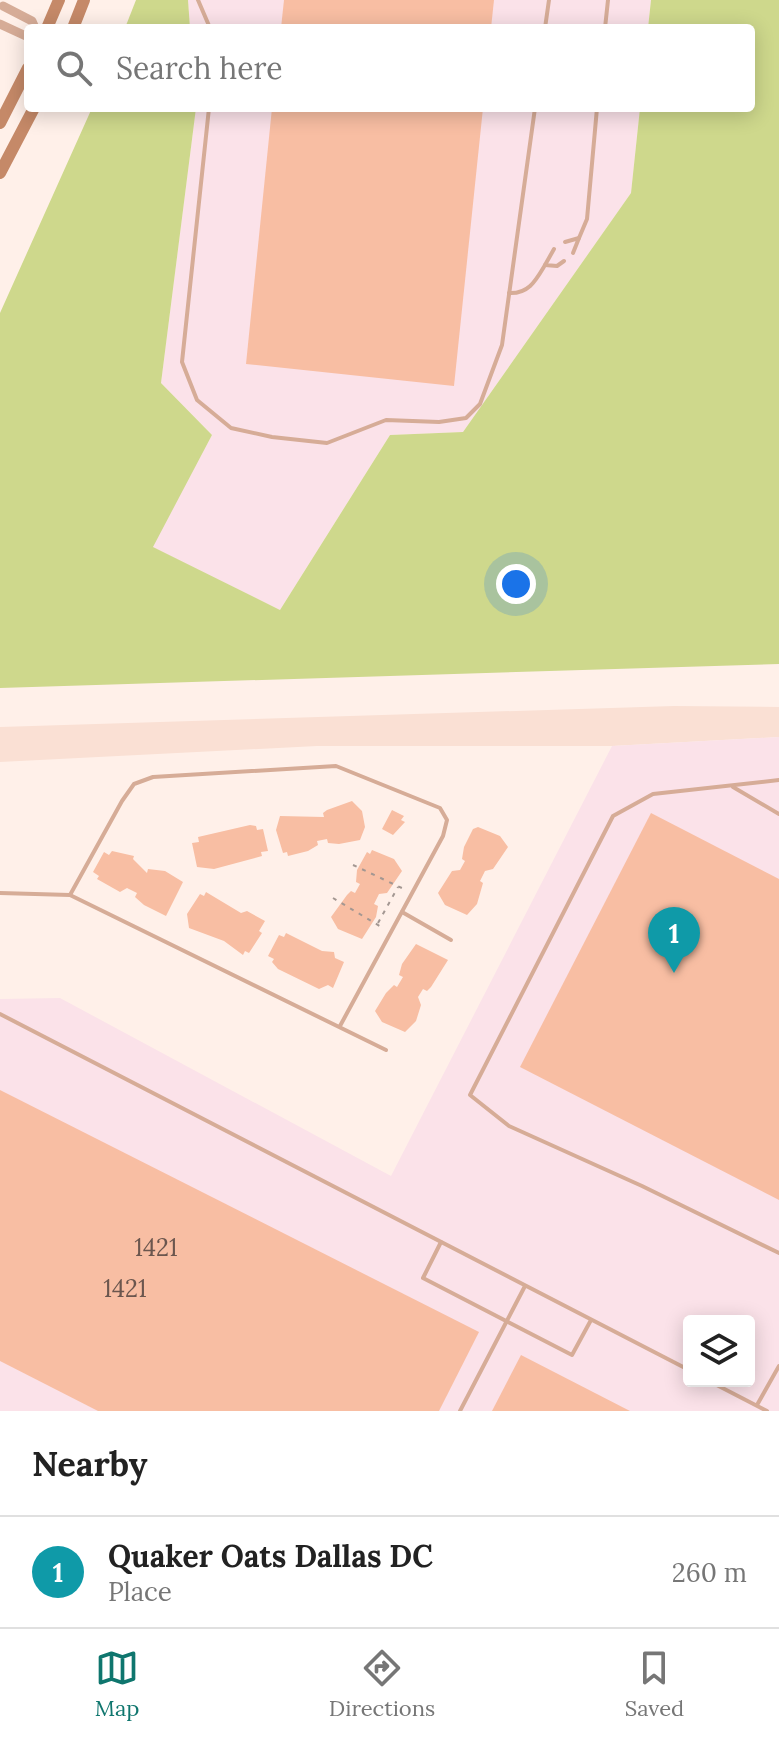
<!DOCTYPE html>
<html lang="en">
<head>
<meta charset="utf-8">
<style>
	:root { --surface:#fff; --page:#f2f2f2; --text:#222; --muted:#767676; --line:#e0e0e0; --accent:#0f766e }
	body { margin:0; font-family:Lora,serif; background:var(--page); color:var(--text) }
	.controls { position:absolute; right:24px; bottom:24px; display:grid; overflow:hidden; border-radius:8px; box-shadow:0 4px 20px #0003 }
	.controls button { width:72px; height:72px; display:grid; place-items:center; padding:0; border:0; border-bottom:2px solid var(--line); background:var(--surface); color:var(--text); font:40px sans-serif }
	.you { position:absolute; left:516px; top:584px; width:28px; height:28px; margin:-20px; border:6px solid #fff; border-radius:50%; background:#1a73e8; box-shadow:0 0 0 12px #1a73e833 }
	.badge { display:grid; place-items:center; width:52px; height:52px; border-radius:50%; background:var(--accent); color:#fff; font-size:26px; font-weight:700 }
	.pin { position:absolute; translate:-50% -66px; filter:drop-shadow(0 2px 4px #0008) }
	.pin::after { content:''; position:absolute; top:42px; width:28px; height:24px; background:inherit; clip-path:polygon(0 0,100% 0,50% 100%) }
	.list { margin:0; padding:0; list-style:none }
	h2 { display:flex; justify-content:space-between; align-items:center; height:104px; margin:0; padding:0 32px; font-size:34px }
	h2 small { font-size:26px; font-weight:400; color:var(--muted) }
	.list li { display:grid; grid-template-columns:52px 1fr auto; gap:24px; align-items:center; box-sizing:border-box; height:112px; padding:0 32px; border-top:2px solid var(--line) }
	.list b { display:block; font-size:30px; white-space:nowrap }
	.list p { margin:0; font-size:26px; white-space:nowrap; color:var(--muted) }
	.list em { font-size:26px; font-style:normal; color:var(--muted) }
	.icon { flex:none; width:44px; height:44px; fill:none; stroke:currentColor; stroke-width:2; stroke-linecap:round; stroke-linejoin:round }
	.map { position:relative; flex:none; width:779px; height:1411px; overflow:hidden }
	.search { position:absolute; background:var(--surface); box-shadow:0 4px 20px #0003; left:24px; right:24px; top:24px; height:88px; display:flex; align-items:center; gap:20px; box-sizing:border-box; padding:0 28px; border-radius:8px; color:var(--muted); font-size:30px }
	.sheet { height:216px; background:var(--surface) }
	nav { display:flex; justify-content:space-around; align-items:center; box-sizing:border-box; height:112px; border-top:2px solid var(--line); background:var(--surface); font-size:22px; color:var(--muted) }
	nav a { display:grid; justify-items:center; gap:4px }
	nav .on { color:var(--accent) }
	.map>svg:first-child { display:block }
	.built { fill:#fae0d4 }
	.industrial { fill:#fbe2e9; fill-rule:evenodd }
	.green { fill:#ced88c }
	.building { fill:#f8bea3 }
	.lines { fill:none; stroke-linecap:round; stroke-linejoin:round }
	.path { stroke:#a39792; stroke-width:2; stroke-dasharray:4 6; stroke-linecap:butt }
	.service { stroke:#d6ac97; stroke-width:4 }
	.minor { stroke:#d6ac97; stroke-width:9 }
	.secondary { stroke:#c58968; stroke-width:12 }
	.labels { text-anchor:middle; stroke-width:6; stroke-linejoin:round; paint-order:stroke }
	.number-label { font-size:24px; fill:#6b564e }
</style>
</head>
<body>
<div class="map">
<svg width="779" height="1411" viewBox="0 0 779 1411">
	<rect width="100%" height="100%" fill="#fff0e9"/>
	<path class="built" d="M674 706 779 707V737L612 746H317L0 762V727Z"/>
	<g class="industrial">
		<path d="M188 0H651L648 28H190Z"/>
		<path d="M196 108H640L631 193 463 432 390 435 280 610 152 547 212 435 161 383Z"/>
		<path d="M779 737V1411H0V999L60 998 391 1176 612 746ZM689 1321H749V1381H689Z"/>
	</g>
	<g class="green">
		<path d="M136 0H188L190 28H125Z"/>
		<path d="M651 0H779V664L0 688V313L92 108H196L161 383 212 435 153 547 280 610 390 435 463 432 631 193 640 108H751V28H648Z"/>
	</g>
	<g class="building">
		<path d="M284 0H494L491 28H281Z"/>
		<path d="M272 108H483L454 386 246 364Z"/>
		<path d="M352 801 362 811 365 827 360 840 339 844 328 843 327 839 317 841 318 845 308 851 288 856 287 852 283 853 276 830 280 816 324 817 323 813 327 810Z"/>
		<path d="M392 810 404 816 401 820 405 822 393 835 382 829Z"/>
		<path d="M651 813 779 879V1200L520 1067Z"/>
		<path d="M250 825 256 826 257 830 263 829 268 851 261 852 262 856 214 869 197 867 192 843 199 842 198 837Z"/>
		<path d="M478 827 500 836 508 847 493 869 485 871 480 881 483 883 477 904 467 915 445 905 438 893 452 871 460 870 465 861 462 859 464 847 473 829Z"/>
		<path d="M372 850 394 859 402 871 387 893 379 894 374 904 378 906 376 917 362 939 338 929 331 917 347 895 351 891 355 893 360 884 356 882 357 870 367 852 370 854Z"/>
		<path d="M112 851 134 856 133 859 147 873 148 869 165 871 183 882 166 916 144 905 135 897 137 893 127 888 120 892 97 879 99 876 93 872 104 852 109 855Z"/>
		<path d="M206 892 241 913 247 911 265 921 259 931 262 933 249 953 245 951 243 955 224 941 189 928 187 914 200 894 204 896Z"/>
		<path d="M286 933 322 951 334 952 335 958 344 962 333 988 328 985 319 989 278 969 272 962 274 959 268 956 279 935 284 937Z"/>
		<path d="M416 944 448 960 431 987 427 991 423 989 418 997 421 1005 416 1021 405 1032 382 1022 375 1011 386 993 394 985 397 987 403 977 399 975 402 964Z"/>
		<path d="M0 1090 479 1332 439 1411H98L0 1361Z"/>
		<path d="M521 1355 630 1411H492Z"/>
	</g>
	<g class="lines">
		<g class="path">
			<path d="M353 865 404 889"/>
			<path d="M333 898 383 928"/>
			<path d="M378 923 398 887"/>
		</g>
		<g class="service">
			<path d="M198 0 210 28"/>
			<path d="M545 28 549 0"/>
			<path d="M605 28 608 0"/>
			<path d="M209 108 182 362 197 400 231 428 272 437 327 443 386 420 439 422 466 418 480 404 502 345 535 108"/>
			<path d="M579 238 587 219 597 108"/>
			<path d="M565 242 579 238 573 253"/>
			<path d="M554 249 545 265 557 266 564 261"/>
			<path d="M509 293C529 294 536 280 545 265"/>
			<path d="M779 780 653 794 613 816 470 1095 509 1126 642 1186 779 1253"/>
			<path d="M733 787 779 814"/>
			<path d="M0 893 70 895 386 1050"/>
			<path d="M70 895 122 801 134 784 153 777 336 766 440 808 447 820 443 836 340 1026"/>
			<path d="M402 912 451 940"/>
			<path d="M0 1014 689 1370"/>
			<path d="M441 1242 423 1278 572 1355 591 1320"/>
			<path d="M709 1381 767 1411"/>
			<path d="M757 1405 779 1366"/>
			<path d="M460 1411 525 1286"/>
		</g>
		<g class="minor">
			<path d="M3 6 32 21 35 28"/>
			<path d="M0 24 28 37"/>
		</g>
		<g class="secondary">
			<path d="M47 28 59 0"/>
			<path d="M73 28 84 0"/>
			<path d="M0 123 28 68"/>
			<path d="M0 173 34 108"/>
		</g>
	</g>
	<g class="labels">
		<g class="number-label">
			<text x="156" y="1256">1421</text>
			<text x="125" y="1297">1421</text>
		</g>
	</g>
</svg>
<div class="controls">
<button><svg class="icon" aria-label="layers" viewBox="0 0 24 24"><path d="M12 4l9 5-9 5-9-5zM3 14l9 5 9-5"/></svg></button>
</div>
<div class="you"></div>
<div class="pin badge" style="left:674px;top:973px;background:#0f9aa8">1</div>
<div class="search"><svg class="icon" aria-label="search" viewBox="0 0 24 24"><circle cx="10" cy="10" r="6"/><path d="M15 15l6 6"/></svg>Search here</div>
</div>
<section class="sheet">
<h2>Nearby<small></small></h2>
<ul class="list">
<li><span class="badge" style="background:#0f9aa8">1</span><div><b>Quaker Oats Dallas DC</b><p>Place</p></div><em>260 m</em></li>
</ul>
</section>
<nav>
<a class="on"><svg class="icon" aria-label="map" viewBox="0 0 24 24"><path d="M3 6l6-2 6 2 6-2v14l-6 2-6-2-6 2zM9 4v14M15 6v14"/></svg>Map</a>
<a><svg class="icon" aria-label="directions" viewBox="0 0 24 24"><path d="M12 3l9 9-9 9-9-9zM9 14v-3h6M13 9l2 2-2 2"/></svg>Directions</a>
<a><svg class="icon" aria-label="saved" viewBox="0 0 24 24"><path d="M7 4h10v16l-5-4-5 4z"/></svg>Saved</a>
</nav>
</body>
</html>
